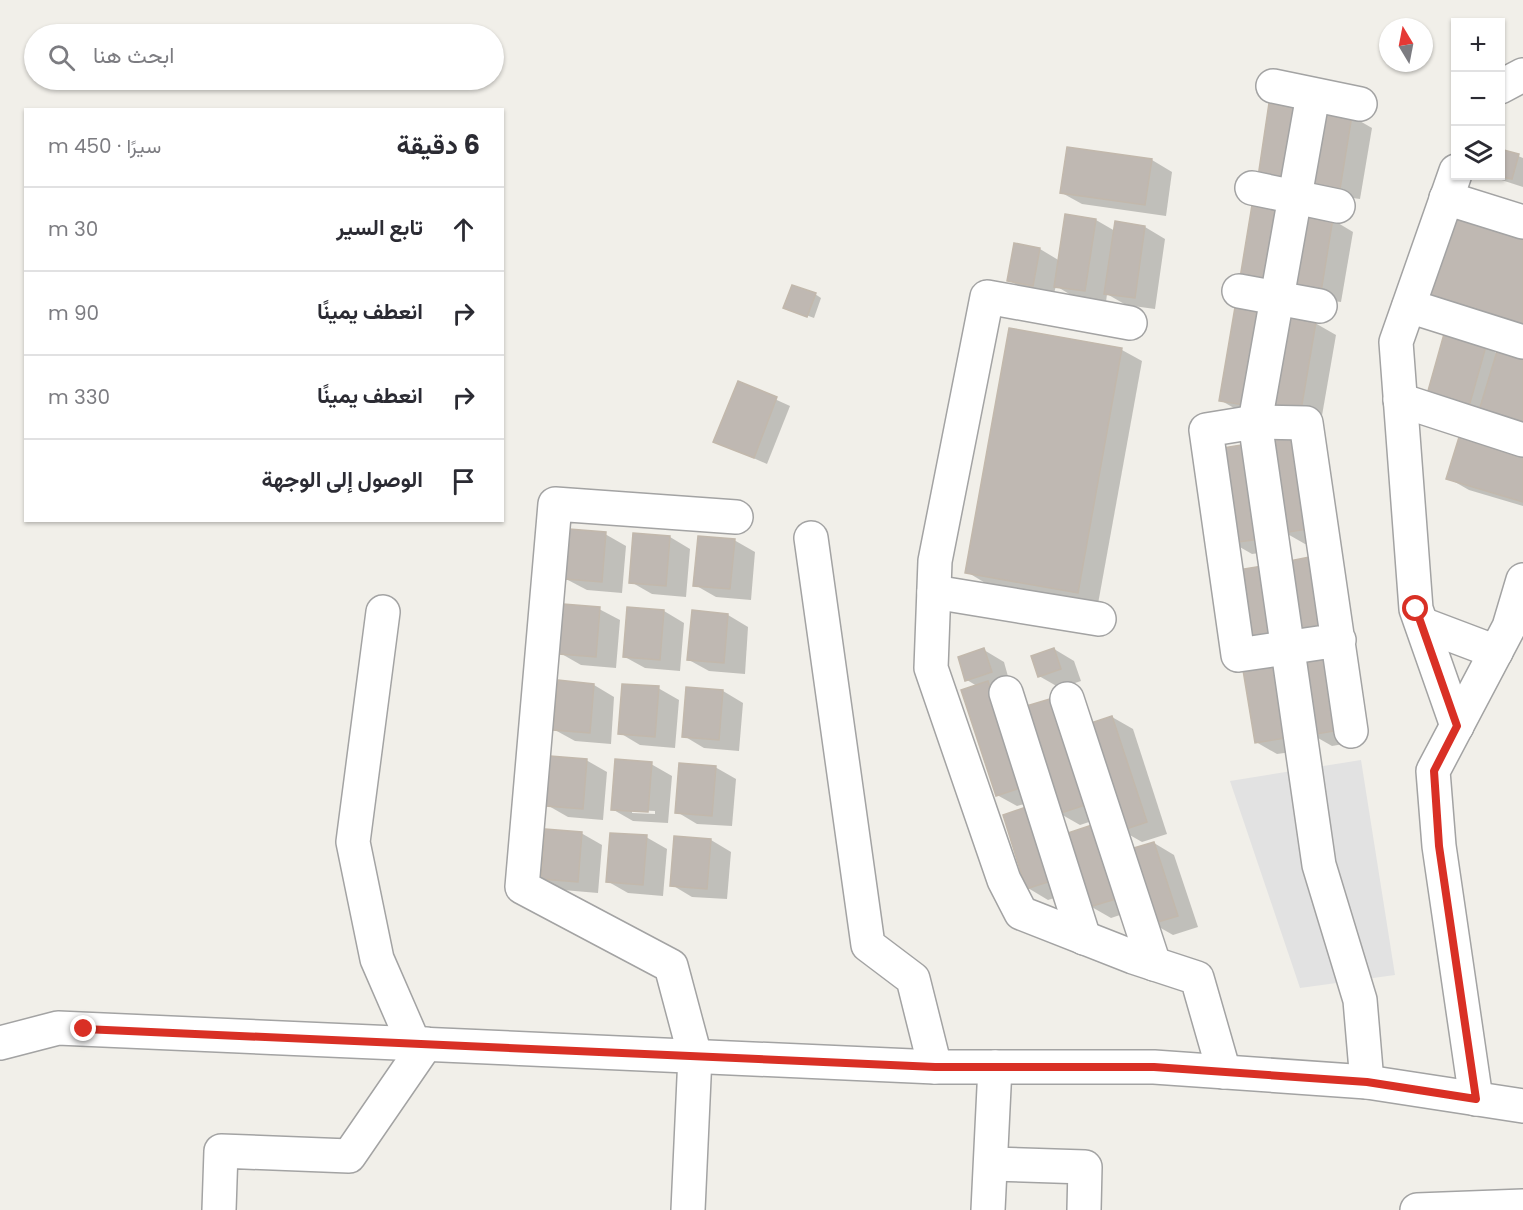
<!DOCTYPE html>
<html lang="ar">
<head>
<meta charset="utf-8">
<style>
	:root { --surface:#fff; --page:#f7f7f7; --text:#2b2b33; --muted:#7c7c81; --line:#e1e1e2 }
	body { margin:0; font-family:Poppins,Vazirmatn,sans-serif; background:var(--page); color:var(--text); direction:rtl }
	.controls { position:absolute; right:18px; top:18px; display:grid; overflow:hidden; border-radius:0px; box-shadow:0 2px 4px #0004 }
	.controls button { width:54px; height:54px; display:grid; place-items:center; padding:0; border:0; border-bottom:2px solid var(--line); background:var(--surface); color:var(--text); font:30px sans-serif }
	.compass { position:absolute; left:1379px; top:18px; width:54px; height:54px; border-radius:50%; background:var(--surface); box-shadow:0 2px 4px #0004; rotate:350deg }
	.stop { position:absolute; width:18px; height:18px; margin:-14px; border:4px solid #d93025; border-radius:50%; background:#fff }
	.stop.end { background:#d93025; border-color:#fff; box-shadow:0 2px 6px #0008 }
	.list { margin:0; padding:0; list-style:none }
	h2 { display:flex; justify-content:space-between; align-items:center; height:78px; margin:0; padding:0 24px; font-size:26px }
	h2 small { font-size:20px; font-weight:400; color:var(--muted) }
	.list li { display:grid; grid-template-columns:39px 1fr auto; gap:18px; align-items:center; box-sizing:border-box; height:84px; padding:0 24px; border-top:2px solid var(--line) }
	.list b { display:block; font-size:22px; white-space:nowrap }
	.list em { font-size:20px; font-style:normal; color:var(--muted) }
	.icon { flex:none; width:33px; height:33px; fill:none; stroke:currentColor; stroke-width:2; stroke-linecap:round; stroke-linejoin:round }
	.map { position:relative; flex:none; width:1523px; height:1210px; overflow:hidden; direction:ltr }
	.search { position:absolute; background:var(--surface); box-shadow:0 2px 4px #0004; left:24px; top:24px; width:480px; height:66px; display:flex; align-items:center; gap:15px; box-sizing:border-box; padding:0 21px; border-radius:33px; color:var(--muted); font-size:22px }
	.panel { position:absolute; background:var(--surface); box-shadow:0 2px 4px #0004; left:24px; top:108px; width:480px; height:414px; border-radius:0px; direction:rtl }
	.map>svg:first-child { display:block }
	.parking { fill:#e2e2e2 }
	.shadow { fill:#0003; fill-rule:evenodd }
	.building { fill:#bfb8b2; stroke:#c2b8ac; stroke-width:1.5 }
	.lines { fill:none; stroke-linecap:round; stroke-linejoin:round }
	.minor-casing { stroke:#a3a3a3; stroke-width:36 }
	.minor { stroke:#fff; stroke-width:33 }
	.route { stroke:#d93025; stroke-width:8 }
</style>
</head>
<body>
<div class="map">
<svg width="1523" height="1210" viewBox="0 0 1523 1210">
	<rect width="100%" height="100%" fill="#f1efe9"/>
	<path class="parking" d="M1361 760 1395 975 1300 988 1230 781Z"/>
	<g class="shadow">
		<path d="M1351 116 1372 128 1360 199 1280 188Z"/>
		<path d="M1518 156 1523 158V187L1489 176H1500Z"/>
		<path d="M1152 160 1172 172 1166 216 1082 204 1062 193Z"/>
		<path d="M1096 220 1115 231 1116 223 1145 227 1165 239 1155 309 1126 305 1107 294 1106 302 1076 298 1056 286 1053 297 1029 292 1009 280 1040 249 1060 261Z"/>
		<path d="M1333 220 1353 232 1341 302 1312 298Z"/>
		<path d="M815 294 821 298 814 318 790 309Z"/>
		<path d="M1315 323 1336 335 1320 427 1241 412 1220 400Z"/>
		<path d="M1486 347 1498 354 1489 421 1448 409Z"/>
		<path d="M1122 350 1142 361 1098 604 987 584 967 572Z"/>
		<path d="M739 383 790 406 767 464 715 441Z"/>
		<path d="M1270 440 1334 540 1305 544 1284 532Z"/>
		<path d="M1247 446 1281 550 1252 554 1231 542Z"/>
		<path d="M1523 454V506L1469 490 1448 478Z"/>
		<path d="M605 534 626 546 622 593 587 590 566 579Z"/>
		<path d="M635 534 670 537 690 549 686 597 652 594 631 582Z"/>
		<path d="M734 540 755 552 751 600 716 597 695 585Z"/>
		<path d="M599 609 620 620 616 668 581 665 560 653Z"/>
		<path d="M664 611 684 623 680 671 645 668 625 657Z"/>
		<path d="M728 615 748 627 745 674 709 671 689 660Z"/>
		<path d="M1054 649 1074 661 1081 681 1060 688 1039 676Z"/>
		<path d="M984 650 1004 662 1042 799 1017 806 997 795 977 686 967 680Z"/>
		<path d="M1329 658 1361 741 1332 746 1311 734Z"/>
		<path d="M1273 667 1306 750 1277 754 1256 742Z"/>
		<path d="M594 685 614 697 611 744 575 741 555 730Z"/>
		<path d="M658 688 679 700 675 748 640 745 620 733Z"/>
		<path d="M723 691 743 703 739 751 704 748 684 736Z"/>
		<path d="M1050 700 1070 712 1104 817 1080 825 1059 813Z"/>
		<path d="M1112 717 1133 729 1167 834 1142 842 1121 830Z"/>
		<path d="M586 760 607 772 603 820 568 817 547 805Z"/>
		<path d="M651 764 672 776 668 823 633 821 612 809ZM632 810 655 811V814L632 813Z"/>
		<path d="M715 767 736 779 732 826 697 824 677 812Z"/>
		<path d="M1050 820 1073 892 1048 900 1028 888Z"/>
		<path d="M581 833 602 845 598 893 563 890 543 878Z"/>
		<path d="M1067 835 1135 910 1111 918 1090 906Z"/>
		<path d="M646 837 667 849 663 896 628 893 607 881Z"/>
		<path d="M711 840 731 852 727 899 692 897 672 885Z"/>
		<path d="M1154 843 1174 855 1198 927 1173 935 1152 923Z"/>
	</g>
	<g class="building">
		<path d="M1269 103 1300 108 1288 182 1258 177Z"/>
		<path d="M1321 110 1352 115 1340 189 1309 184Z"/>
		<path d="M1067 147 1152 159 1145 205 1060 193Z"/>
		<path d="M1500 149 1519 154 1512 179 1498 176H1500Z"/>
		<path d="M1252 205 1283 210 1271 283 1240 278Z"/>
		<path d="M1302 213 1333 218 1321 292 1290 287Z"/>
		<path d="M1065 214 1096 219 1085 291 1054 287Z"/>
		<path d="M1451 217 1523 239V328L1425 298Z"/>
		<path d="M1115 221 1145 226 1135 298 1104 294Z"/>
		<path d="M1014 243 1040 248 1033 286 1007 281Z"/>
		<path d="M792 285 816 293 807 317 783 308Z"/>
		<path d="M1235 307 1266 312 1250 406 1219 401Z"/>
		<path d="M1284 316 1316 322 1300 416 1268 410Z"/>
		<path d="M1009 328 1122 348 1078 593 965 573Z"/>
		<path d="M1444 334 1486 346 1468 410 1426 398Z"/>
		<path d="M1498 348 1523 356V428L1478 414Z"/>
		<path d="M738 381 777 397 754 458 713 442Z"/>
		<path d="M1300 434 1314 528 1283 533 1268 439Z"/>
		<path d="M1460 434 1523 453V502L1446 479Z"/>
		<path d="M1247 444 1261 539 1230 543 1216 449Z"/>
		<path d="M569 529 606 532 602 582 565 579Z"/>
		<path d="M633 533 670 536 666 586 629 583Z"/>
		<path d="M698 536 735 539 730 589 693 586Z"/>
		<path d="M1315 556 1327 630 1296 635 1284 562Z"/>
		<path d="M1262 566 1274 640 1243 645 1231 571Z"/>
		<path d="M563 604 600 607 596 657 559 654Z"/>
		<path d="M627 607 664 610 660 660 623 657Z"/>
		<path d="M692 610 728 614 724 663 687 660Z"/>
		<path d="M984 648 992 672 965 681 958 657Z"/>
		<path d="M1054 648 1061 669 1038 677 1031 656Z"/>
		<path d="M1329 657 1341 730 1310 735 1298 662Z"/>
		<path d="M1274 665 1286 738 1255 743 1243 670Z"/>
		<path d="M558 680 594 684 590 733 553 730Z"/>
		<path d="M988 681 1023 787 996 796 961 690Z"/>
		<path d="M622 684 659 686 655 737 618 734Z"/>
		<path d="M686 687 723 690 719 740 682 737Z"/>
		<path d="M1050 699 1085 805 1058 814 1023 707Z"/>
		<path d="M1112 716 1147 822 1120 831 1085 725Z"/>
		<path d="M550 756 587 759 583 809 546 806Z"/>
		<path d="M615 759 652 762 648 812 611 810Z"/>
		<path d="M679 763 716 766 712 816 675 813Z"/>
		<path d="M1029 806 1054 880 1026 889 1003 815Z"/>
		<path d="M1092 825 1116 899 1089 907 1065 834Z"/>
		<path d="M545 829 582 832 578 882 541 879Z"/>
		<path d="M610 833 647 835 643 885 606 882Z"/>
		<path d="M674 836 711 839 707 889 670 886Z"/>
		<path d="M1154 842 1178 916 1151 924 1127 850Z"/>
	</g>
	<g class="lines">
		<defs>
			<g id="minor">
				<path d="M1273 86 1360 104"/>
				<path d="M1500 87 1523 75"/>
				<path d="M1313 95 1255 422 1319 865 1360 1000 1367 1082"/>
				<path d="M1456 171 1396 342 1416 609 1457 726"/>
				<path d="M1252 188 1338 206"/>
				<path d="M1446 198 1523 222"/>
				<path d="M1239 291 1320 306"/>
				<path d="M1409 306 1523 342"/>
				<path d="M1130 323 987 297 935 561 931 668 1004 880 1021 913 1133 957 1197 978 1224 1072"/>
				<path d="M1400 400 1523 440"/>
				<path d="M811 538 868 945 913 979 935 1067"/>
				<path d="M934 592 1099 619"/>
				<path d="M383 612 353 842 377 959 414 1044"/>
				<path d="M1422 624 1496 652"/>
				<path d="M1339 640 1238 655 1206 430 1255 422 1306 423 1351 731"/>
				<path d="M1006 693 1084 938"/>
				<path d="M1067 699 1154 964"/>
				<path d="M0 1043 58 1028 935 1067H1154L1367 1082 1523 1106"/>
				<path d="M1476 1099 1439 846 1433 771 1509 627 1523 580"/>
				<path d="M991 1164 1085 1167 1084 1210"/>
				<path d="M219 1210 221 1151 349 1156 426 1044"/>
				<path d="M688 1210 695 1056 671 966 522 887 555 504 736 517"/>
				<path d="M988 1210 995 1067"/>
				<path d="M1417 1210 1523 1206"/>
			</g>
		</defs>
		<use href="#minor" class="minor-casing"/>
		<use href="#minor" class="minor"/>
	</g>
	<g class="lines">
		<path class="route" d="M84 1029 935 1067H1154L1367 1082 1476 1099 1439 846 1434 771 1457 726 1416 609"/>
	</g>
</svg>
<div class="controls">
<button>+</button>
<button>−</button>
<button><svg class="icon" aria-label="layers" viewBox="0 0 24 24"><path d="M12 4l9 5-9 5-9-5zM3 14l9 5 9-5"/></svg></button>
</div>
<svg class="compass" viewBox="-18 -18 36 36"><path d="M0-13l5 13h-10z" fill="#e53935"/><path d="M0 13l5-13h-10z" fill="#7c7c81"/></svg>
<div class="stop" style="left:1416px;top:609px"></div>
<div class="stop end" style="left:84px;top:1029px"></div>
<div class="search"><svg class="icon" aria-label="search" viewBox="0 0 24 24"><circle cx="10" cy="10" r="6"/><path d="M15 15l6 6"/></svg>ابحث هنا</div>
<section class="panel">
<h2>6 دقيقة<small>سيرًا · 450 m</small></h2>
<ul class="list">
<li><svg class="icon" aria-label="ahead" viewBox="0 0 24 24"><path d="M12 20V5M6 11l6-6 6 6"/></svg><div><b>تابع السير</b></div><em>30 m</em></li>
<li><svg class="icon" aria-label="right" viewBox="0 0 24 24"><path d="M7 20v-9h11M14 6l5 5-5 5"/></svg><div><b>انعطف يمينًا</b></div><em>90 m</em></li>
<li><svg class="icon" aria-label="right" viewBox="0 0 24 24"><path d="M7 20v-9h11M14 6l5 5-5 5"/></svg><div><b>انعطف يمينًا</b></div><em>330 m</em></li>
<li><svg class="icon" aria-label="arrive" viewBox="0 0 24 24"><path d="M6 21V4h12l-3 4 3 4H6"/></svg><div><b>الوصول إلى الوجهة</b></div></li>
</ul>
</section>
</div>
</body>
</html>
